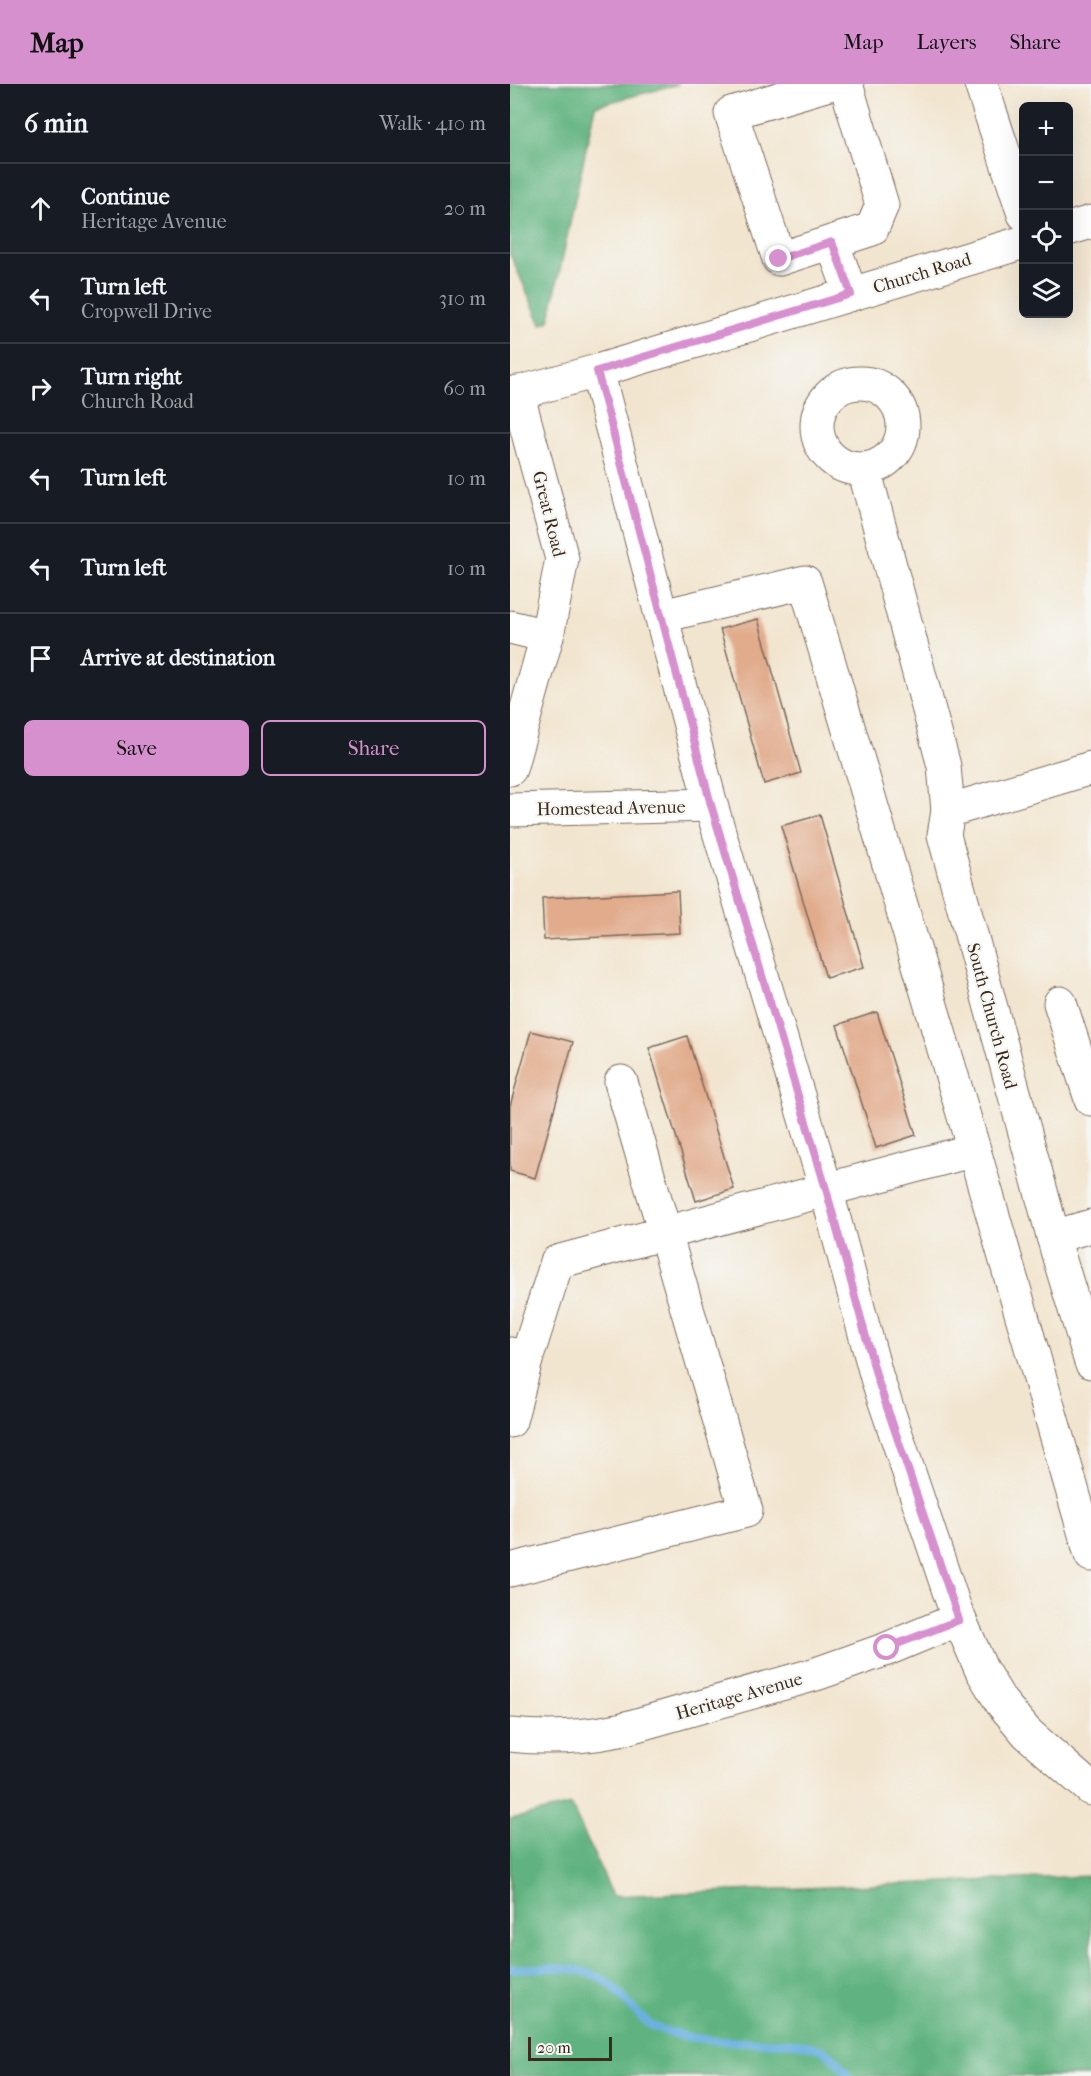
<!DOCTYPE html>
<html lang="en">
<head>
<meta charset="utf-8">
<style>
	:root { --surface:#171b24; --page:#20242c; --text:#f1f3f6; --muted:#9ea1a6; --line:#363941; --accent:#d690ce }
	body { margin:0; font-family:"IM FELL French Canon",serif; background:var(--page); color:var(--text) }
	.controls { position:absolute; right:18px; top:18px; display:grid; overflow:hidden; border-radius:9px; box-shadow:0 6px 24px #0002 }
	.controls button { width:54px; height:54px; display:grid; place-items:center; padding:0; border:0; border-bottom:2px solid var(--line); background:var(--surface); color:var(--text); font:30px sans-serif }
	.scale { position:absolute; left:18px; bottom:15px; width:84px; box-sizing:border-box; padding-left:6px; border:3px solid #3b2a1e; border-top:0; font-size:16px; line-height:21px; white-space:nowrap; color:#3b2a1e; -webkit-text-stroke:4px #f6f6f2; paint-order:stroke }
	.stop { position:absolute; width:18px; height:18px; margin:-14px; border:4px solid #d690ce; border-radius:50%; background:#fff }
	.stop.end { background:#d690ce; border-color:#fff; box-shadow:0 2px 6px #0008 }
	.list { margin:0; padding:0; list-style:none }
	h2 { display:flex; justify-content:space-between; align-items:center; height:78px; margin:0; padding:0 24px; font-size:26px }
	h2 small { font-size:20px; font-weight:400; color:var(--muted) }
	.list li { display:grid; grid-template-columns:39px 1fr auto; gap:18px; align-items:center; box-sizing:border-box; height:90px; padding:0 24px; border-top:2px solid var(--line) }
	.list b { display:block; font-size:22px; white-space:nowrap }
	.list p { margin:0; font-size:20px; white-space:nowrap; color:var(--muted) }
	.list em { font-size:20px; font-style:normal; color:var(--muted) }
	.actions { display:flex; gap:12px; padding:18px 24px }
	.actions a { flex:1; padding:14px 0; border:2px solid var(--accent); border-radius:9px; text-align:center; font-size:21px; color:var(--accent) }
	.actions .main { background:var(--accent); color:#111 }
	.icon { flex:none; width:33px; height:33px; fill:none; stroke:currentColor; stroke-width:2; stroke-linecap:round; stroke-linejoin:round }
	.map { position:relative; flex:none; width:581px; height:1992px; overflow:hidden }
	header { display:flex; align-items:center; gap:36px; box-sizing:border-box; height:84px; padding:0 30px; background:var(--accent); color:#111 }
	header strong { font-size:28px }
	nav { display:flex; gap:33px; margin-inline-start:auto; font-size:21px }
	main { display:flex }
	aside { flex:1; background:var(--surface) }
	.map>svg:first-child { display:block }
	.forest { fill:#61b380; stroke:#4e6e4f; stroke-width:1.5 }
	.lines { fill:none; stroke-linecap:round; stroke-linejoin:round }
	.stream { stroke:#6ab1e1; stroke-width:8 }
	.building { fill:#e1ab8c }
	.minor-casing { stroke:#7b6b5c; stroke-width:35 }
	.major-casing { stroke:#7b6b5c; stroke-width:35 }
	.minor { stroke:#fff; stroke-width:33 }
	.major { stroke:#fff; stroke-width:33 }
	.route { stroke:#d690ce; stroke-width:8 }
	.labels { text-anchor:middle; stroke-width:4.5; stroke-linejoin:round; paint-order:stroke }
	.street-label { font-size:18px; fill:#3b2a1e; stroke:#f6f6f2 }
</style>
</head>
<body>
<header>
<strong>Map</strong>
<nav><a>Map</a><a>Layers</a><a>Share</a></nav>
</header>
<main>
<aside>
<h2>6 min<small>Walk · 410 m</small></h2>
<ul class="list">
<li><svg class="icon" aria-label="ahead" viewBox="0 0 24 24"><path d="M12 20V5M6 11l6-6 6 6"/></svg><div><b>Continue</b><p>Heritage Avenue</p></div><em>20 m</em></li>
<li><svg class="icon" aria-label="left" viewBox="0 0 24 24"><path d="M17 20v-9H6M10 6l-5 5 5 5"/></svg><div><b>Turn left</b><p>Cropwell Drive</p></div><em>310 m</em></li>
<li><svg class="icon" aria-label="right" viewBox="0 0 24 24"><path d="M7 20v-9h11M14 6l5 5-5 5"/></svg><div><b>Turn right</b><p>Church Road</p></div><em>60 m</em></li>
<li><svg class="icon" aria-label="left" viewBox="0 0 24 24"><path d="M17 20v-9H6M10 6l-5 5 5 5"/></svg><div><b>Turn left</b></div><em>10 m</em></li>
<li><svg class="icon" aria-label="left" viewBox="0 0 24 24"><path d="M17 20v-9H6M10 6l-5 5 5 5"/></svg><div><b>Turn left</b></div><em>10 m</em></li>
<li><svg class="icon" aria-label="arrive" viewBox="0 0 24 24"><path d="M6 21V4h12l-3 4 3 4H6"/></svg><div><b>Arrive at destination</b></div></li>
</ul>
<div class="actions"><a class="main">Save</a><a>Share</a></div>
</aside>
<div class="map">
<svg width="581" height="1992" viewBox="0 0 581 1992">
	<rect width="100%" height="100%" fill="#f6f6f2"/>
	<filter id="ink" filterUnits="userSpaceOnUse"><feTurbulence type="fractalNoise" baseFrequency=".0167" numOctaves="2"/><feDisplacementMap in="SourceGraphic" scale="12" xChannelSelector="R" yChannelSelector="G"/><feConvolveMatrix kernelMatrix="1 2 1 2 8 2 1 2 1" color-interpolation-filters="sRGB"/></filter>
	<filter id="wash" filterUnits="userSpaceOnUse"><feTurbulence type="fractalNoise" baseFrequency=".008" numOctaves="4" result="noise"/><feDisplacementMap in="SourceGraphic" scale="24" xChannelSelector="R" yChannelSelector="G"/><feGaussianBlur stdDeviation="1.35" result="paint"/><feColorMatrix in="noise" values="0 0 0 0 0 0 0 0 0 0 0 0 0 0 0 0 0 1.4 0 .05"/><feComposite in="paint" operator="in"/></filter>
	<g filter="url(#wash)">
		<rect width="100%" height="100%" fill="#f2e5cf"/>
		<g class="forest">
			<path d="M0 0H169L85 22 39 237 31 240 0 170Z"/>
			<path d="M61 1721 103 1812 581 1792V1992H0V1735Z"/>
		</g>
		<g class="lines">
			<path class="stream" d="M0 1885C32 1884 77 1879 102 1902 114 1914 131 1937 145 1943 186 1961 241 1957 286 1959 316 1965 320 1966 338 1992"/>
		</g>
		<g id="blocks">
			<g class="building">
				<path d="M248 535 291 689 254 700 210 545Z"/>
				<path d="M310 731 354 883 316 894 271 742Z"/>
				<path d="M168 807 170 849 34 856 32 814Z"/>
				<path d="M367 928 406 1051 366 1064 327 941Z"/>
				<path d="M21 947 63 958 25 1094 0 1087V1022Z"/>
				<path d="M177 952 224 1105 186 1117 139 964Z"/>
			</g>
		</g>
	</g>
	<g filter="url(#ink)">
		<use href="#blocks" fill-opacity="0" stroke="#7b6b5c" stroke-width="1.5"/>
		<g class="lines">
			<defs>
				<g id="minor">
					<path d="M319 0 221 29 269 175 362 145 372 121 336 0"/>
					<path d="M471 0 514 130"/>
					<path d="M322 158 341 210"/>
					<path d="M87 287 201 721 316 1105 367 1294 445 1525 471 1585 491 1618 517 1649 581 1705"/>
					<circle cx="350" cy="342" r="43"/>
					<path d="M354 385 434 682 438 727"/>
					<path d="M152 532 295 498 464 1066"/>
					<path d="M0 543 37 552"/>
					<path d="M581 684 438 727 434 751 548 1170 581 1278"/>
					<path d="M0 685 37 552 52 475 7 308"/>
					<path d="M0 726 201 721"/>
					<path d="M550 919 581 1015"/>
					<path d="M543 1153 581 1142"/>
					<path d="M0 1270 16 1276 47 1178 464 1066 581 1471"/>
					<path d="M0 1337 16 1276"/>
					<path d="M0 1486 236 1427 111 998"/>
					<path d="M0 1651C36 1655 74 1653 109 1646L306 1590 377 1565 449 1535"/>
				</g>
				<g id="major">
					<path d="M558 145 581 138"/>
					<path d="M0 311 87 287 514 158"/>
				</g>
			</defs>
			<use href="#minor" class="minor-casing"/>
			<use href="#major" class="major-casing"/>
			<use href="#minor" class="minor"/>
			<use href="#major" class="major"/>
		</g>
	</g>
	<g class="lines" filter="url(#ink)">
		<path class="route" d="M269 175 322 158 341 210 87 287 201 721 316 1105 367 1294 449 1536 377 1564"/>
	</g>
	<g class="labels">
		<g class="street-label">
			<text transform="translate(412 189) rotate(-17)" y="6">Church Road</text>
			<text transform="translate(39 430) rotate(76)" y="6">Great Road</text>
			<text transform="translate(101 724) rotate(-1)" y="6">Homestead Avenue</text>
			<text transform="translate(482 932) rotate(75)" y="6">South Church Road</text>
			<text transform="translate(229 1612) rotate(-16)" y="6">Heritage Avenue</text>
		</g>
	</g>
</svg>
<div class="controls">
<button>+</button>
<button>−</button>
<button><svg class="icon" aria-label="locate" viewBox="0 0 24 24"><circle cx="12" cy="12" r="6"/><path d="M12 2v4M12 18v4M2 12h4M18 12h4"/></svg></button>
<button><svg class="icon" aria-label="layers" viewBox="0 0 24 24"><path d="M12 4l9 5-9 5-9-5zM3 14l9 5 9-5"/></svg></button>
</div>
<div class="scale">20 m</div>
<div class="stop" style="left:377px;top:1564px"></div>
<div class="stop end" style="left:269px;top:175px"></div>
</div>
</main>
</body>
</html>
